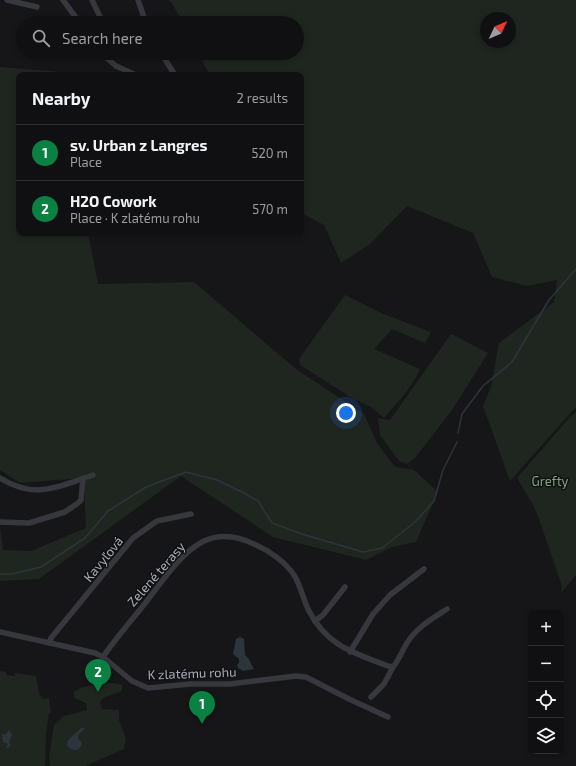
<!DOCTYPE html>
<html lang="en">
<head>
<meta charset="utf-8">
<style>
	:root { --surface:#101012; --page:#1e1e20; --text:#f1f3f6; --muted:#9c9d9f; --line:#303032; --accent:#0b8043 }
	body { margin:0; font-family:"Exo 2",sans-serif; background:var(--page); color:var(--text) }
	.controls { position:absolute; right:12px; bottom:12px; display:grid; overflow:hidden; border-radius:8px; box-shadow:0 2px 6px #0003 }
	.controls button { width:36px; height:36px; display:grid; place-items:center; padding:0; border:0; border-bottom:1px solid var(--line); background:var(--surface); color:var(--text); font:20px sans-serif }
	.compass { position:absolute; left:480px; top:12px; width:36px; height:36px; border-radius:50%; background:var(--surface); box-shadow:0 2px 6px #0003; rotate:46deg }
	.you { position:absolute; left:346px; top:413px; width:14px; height:14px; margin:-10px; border:3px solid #fff; border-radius:50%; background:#1a73e8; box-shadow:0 0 0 6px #1a73e833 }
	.badge { display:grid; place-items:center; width:26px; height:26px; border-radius:50%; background:var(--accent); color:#fff; font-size:13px; font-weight:700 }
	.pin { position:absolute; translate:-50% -33px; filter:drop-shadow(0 1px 2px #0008) }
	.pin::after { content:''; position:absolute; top:21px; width:14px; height:12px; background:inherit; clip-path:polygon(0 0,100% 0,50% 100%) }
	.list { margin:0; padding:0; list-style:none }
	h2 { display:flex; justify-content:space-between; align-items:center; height:52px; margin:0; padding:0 16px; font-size:17px }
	h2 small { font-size:13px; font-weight:400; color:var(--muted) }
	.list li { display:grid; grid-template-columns:26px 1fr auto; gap:12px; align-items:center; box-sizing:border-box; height:56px; padding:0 16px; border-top:1px solid var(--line) }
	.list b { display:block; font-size:15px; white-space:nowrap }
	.list p { margin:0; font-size:13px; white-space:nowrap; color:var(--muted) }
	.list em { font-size:13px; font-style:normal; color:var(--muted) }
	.icon { flex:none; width:22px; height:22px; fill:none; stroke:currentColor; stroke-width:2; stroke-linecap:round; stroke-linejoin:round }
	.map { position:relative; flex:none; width:576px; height:766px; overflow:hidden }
	.search { position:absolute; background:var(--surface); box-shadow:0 2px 6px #0003; left:16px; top:16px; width:288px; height:44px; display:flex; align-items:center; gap:10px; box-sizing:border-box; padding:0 14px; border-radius:22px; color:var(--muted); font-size:15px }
	.panel { position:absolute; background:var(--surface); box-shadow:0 2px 6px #0003; left:16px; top:72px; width:288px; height:164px; border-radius:8px }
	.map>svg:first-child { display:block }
	.green { fill:#1e261f; fill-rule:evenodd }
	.water { fill:#2c353c }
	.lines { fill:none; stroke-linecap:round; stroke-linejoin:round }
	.stream { stroke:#2c353c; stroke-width:1.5 }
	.minor { stroke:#37383d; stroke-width:5.5 }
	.labels { text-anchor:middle; stroke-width:3; stroke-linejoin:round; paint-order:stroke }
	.park-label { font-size:13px; fill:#7fa381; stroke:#111113 }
	.street-label { font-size:13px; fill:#a8adb8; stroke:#111113 }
</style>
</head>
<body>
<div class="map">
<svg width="576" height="766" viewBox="0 0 576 766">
	<rect width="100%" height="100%" fill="#161618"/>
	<g class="green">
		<path d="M168 0H576V408L574 409 510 481 483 406 491 387 499 343 554 302 557 280 527 286 492 277 473 233 407 206 370 244 341 263 324 225 301 213V75H210L198 53H297V23H183L172 3ZM486 18H510V42H486Z"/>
		<path d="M0 67 98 75H19V233H88L98 284 194 282 296 369 364 414 377 443 395 467 414 470 438 492 416 542 392 547 366 560 273 537 181 476 39 579 0 581V526L3 550 31 551 86 528 84 478 20 483 0 470Z"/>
		<path d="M345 295 381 313 431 332 425 343 392 329 374 349 420 369C412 387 397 403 384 418L371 407 352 398 300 365 299 359Z"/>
		<path d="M451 334 488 353 452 410 415 458 407 464 399 461 380 435 378 418 390 420Z"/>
		<path d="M576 412V575L561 593 562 586 538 516 532 503 517 478 570 417Z"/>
		<path d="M0 671 6 672V675L15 676V673L36 676 39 694 43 699 49 698 51 713H49L46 733 45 766H0Z"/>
		<path d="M115 683 122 685V691L103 698 100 702 102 709 119 710V720L126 739 124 749 85 766H50L49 757 54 725 64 716 87 710 86 703 74 698V692C85 684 103 683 115 683Z"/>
	</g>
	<g class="water">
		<path d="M240 637 244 639 245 655 248 658 254 669 243 671 238 668 237 665 239 663V659L233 654 236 639Z"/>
		<path d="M81 728H83L85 729C82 732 78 733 78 738L82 743 80 748 77 750H73L67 746 68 740Z"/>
		<path d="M9 730 12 735 9 742 11 745 8 748 6 747 8 744 3 742 2 735 4 734 5 735Z"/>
	</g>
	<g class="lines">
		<g class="stream">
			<path d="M458 433 462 414 483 386 512 362 549 300 576 269"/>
			<path d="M0 574H12L41 567 85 538 108 511 146 487 186 472 217 480 242 492 258 501 272 523 302 534 363 552 382 548 415 522 434 501 443 470 457 442"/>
		</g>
		<g class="minor">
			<path d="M7 0 37 7"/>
			<path d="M63 0 80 23"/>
			<path d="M92 0 103 23"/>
			<path d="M138 0 146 23"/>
			<path d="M101 53 116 66 136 75"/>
			<path d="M161 53 175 75"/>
			<path d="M0 478C36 500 57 487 93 475"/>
			<path d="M0 522 29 523 65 512 78 503 81 500 83 478"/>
			<path d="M315 621 323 615 345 587"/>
			<path d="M0 632 95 653 103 657 132 681 148 688 190 684H230L296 676 306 677 349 699 388 717"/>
			<path d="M49 643 51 638 133 538 157 521 191 514"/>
			<path d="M350 652 373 614 390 595 424 569"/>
			<path d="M103 657C116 638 132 620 146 602 162 582 180 553 204 541 221 533 240 537 256 545 270 551 285 562 294 575 301 586 303 599 309 611 327 646 354 653 388 666L393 667C399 660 402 651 407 643 417 627 432 619 447 609"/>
			<path d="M371 697 384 684 393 667"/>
		</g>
	</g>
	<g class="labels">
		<g class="park-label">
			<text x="550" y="486">Grefty</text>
		</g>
		<g class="street-label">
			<text transform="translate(103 559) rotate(-51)" y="5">Kavyľová</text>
			<text transform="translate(156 574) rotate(-49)" y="5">Zelené terasy</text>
			<text transform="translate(192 673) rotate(-2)" y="5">K zlatému rohu</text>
		</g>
	</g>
</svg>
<div class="controls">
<button>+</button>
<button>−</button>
<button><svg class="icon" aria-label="locate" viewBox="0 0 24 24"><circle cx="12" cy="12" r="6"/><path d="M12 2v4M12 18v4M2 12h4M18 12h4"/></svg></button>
<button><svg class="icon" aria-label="layers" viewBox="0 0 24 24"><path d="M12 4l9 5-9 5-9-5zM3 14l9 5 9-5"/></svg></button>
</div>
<svg class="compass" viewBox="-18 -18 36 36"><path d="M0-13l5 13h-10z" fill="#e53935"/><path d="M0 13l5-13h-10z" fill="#9c9d9f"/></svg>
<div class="you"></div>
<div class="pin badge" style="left:202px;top:724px">1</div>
<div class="pin badge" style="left:98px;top:692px">2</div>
<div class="search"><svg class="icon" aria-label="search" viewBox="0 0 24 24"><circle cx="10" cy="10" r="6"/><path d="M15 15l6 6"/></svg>Search here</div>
<section class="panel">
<h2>Nearby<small>2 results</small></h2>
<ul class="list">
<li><span class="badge">1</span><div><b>sv. Urban z Langres</b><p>Place</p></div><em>520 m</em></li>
<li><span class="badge">2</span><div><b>H2O Cowork</b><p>Place · K zlatému rohu</p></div><em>570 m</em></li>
</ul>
</section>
</div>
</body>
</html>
